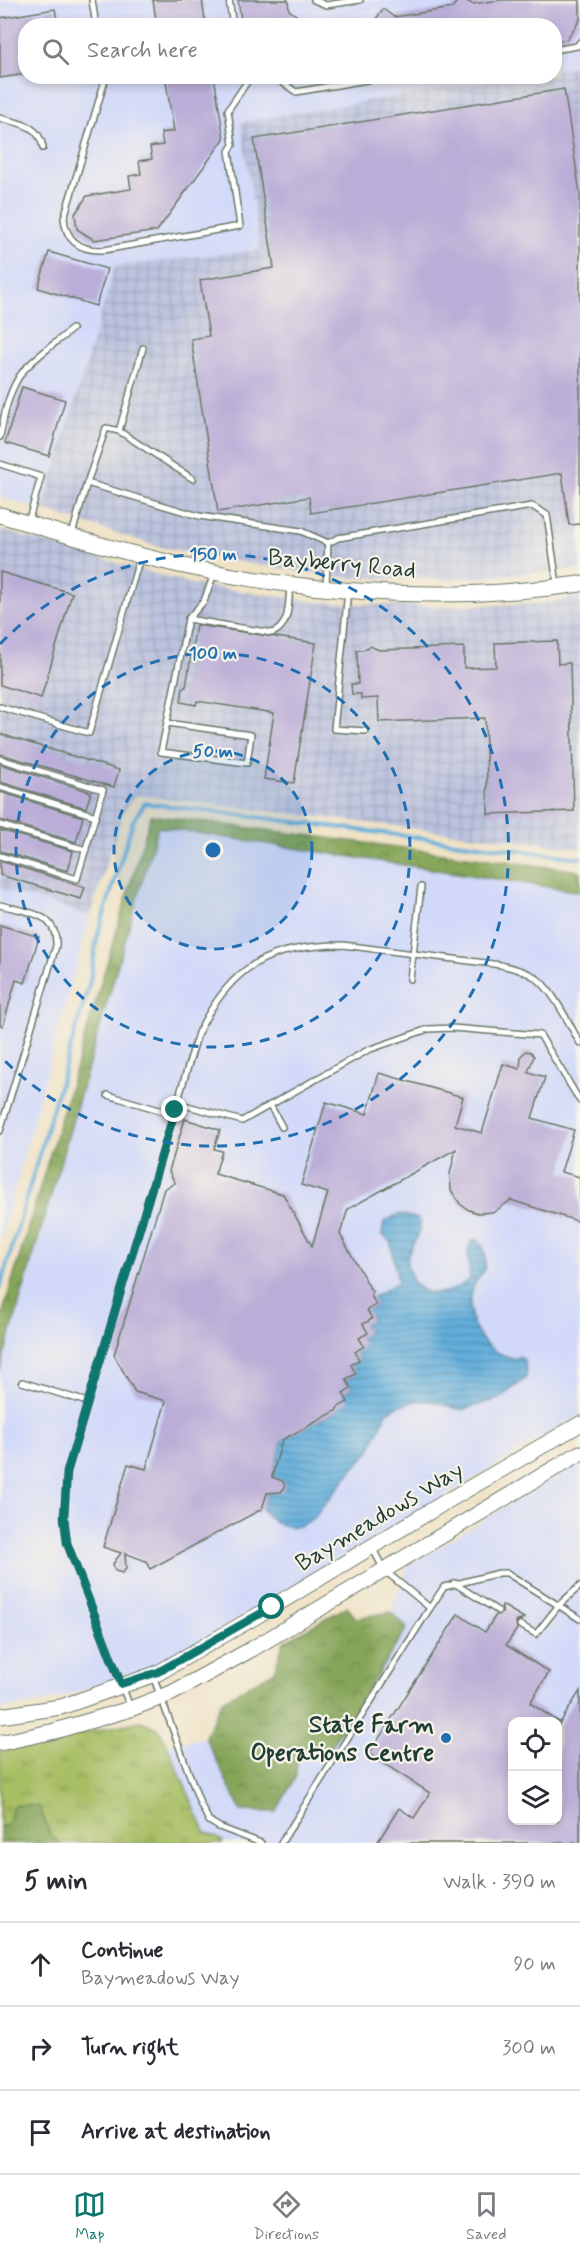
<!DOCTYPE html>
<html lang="en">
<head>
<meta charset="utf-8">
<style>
	:root { --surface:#fff; --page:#f2f2f3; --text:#2b2b33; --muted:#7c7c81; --line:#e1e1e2; --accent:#0f766e }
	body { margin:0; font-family:Mynerve,sans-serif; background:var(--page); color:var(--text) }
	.controls { position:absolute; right:18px; bottom:18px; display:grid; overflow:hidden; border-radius:12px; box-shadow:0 3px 9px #0003 }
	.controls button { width:54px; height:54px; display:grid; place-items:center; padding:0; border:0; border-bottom:2px solid var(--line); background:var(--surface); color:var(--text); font:30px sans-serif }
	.stop { position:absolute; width:18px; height:18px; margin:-14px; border:4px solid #0f766e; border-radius:50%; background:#fff }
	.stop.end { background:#0f766e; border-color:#fff; box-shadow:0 2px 6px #0008 }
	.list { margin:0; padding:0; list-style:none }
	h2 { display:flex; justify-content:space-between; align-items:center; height:78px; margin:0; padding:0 24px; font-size:26px }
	h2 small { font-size:20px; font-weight:400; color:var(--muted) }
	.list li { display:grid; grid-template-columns:39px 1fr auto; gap:18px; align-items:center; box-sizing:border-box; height:84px; padding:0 24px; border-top:2px solid var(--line) }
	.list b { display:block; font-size:22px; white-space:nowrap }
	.list p { margin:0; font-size:20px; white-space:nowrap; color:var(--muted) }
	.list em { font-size:20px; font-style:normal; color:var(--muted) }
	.icon { flex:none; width:33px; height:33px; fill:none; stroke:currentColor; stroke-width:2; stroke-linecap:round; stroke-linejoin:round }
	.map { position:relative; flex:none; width:580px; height:1843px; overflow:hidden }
	.search { position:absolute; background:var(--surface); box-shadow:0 3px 9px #0003; left:18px; right:18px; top:18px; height:66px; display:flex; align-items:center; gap:15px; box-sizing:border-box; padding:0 21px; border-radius:24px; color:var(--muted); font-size:22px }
	.sheet { height:330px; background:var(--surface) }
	nav { display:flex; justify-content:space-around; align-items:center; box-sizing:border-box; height:84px; border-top:2px solid var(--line); background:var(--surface); font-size:16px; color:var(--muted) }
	nav a { display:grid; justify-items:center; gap:3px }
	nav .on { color:var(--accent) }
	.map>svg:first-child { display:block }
	.built { fill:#d2d9f9; fill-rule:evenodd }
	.industrial { fill:url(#industrial-grid) }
	.grass { fill:url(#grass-tufts); stroke:#637e4c; stroke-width:1.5 }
	.forest { fill:url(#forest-crowns); stroke:#527146; stroke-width:1.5 }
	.water { fill:url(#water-rules); stroke:#407688; stroke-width:1.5 }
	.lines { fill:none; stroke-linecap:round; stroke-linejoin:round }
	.stream { stroke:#62aedb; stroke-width:4 }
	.building { fill:#baadd7 }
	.lane-casing { stroke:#687767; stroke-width:8 }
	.secondary-casing { stroke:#687767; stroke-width:17 }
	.lane { stroke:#fff; stroke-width:5 }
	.secondary { stroke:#fff; stroke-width:15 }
	.route { stroke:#0f766e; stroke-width:8 }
	.ring { fill:none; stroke:#1f6fb2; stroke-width:3; stroke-dasharray:10 8 }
	.poi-dot { fill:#1f6fb2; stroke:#f7f3e8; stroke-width:2 }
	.labels { text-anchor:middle; stroke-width:4.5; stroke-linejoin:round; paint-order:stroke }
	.street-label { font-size:24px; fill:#1f3d34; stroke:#f7f3e8 }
	.poi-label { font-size:24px; font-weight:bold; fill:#1f3d34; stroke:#f7f3e8; text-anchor:end }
	.centre { fill:#1f6fb2; stroke:#f7f3e8; stroke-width:3 }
	.ring-label { font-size:18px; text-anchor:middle; font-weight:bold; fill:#1f6fb2; stroke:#f7f3e8; stroke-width:4.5; stroke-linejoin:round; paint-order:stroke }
</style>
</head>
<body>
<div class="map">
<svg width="580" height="1843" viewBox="0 0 580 1843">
	<defs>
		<pattern id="industrial-grid" width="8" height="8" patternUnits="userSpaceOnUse" patternTransform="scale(1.5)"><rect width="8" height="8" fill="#bcc3de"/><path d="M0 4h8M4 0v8" fill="none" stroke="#a1a8bf"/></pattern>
		<pattern id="grass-tufts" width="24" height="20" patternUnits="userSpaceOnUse" patternTransform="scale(1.5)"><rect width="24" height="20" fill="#a7be63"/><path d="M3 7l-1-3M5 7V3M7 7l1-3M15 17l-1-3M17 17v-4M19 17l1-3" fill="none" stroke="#879c52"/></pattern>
		<pattern id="forest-crowns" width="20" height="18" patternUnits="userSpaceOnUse" patternTransform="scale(1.5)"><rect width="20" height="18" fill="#85a559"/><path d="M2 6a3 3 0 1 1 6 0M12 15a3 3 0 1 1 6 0" fill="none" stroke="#6c884a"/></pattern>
		<pattern id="water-rules" width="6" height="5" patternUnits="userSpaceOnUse" patternTransform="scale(1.5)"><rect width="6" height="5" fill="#62aedb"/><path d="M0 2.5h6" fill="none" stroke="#508fb2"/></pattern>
	</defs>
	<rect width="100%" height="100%" fill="#f7f3e8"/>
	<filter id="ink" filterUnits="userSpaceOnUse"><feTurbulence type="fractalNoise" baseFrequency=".0167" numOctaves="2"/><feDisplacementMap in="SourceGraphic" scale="12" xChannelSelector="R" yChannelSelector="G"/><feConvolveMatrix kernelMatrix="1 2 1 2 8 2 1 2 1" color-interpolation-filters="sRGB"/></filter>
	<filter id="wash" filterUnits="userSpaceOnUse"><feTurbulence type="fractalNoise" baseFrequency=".008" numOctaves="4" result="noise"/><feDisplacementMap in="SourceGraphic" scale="24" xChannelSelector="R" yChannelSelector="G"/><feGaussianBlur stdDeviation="1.35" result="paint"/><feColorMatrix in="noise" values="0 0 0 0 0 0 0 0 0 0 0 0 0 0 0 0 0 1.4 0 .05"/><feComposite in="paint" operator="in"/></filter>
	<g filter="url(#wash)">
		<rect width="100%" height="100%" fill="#efe2c5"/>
		<g class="built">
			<path d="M0 0H580V66L555 70 554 26H26V76L514 77 241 122 261 250 115 267 43 510 0 497Z"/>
			<path d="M158 827 580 892V1415L193 1646 139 1672 48 1701 0 1709V1370Z"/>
			<path d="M0 888 90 916 0 1242Z"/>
			<path d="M580 1461V1843H226L205 1832 167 1745 205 1737 241 1811 296 1776 297 1756 306 1750 407 1628 391 1612 408 1566ZM512 1722H558V1820H512Z"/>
		</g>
		<g class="industrial">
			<path d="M580 66V569L455 579 351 578 257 565 160 547 43 510 115 266 260 250 241 122 514 77 554 76 555 70Z"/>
			<path d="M0 530 192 584 319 602 437 607 545 603 580 597V848L135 795 123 812 90 916 0 888Z"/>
		</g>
		<path class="grass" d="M141 1721 159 1729 167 1745 205 1832 223 1841 222 1843H60L51 1836 6 1826 0 1827V1751Z"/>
		<g class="forest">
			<path d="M151 815 580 871V892L158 827 0 1370V1322Z"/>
			<path d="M347 1607 356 1618 391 1612 407 1628 329 1750H306L297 1756 296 1776 276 1812 241 1811 205 1737 222 1700 274 1672 284 1641Z"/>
			<path d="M14 1805 39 1806 51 1836 60 1843H0V1827L6 1826Z"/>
		</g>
		<path class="water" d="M399 1214 419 1219C425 1236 406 1246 407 1262 407 1267 410 1272 411 1276 422 1303 452 1294 470 1279L468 1252 471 1240H478C484 1248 486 1254 485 1265 485 1273 477 1278 474 1285 462 1320 480 1351 516 1359L519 1356 524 1360 527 1373 525 1379 498 1399 461 1410 433 1401H416L400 1405 387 1412 369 1452 352 1470 314 1518C296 1533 274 1527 262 1509L269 1487 278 1493 285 1487 281 1480 271 1481 282 1440 336 1411 343 1393 351 1388 347 1379 355 1374 351 1365 359 1360 355 1352 364 1346 359 1338 368 1333 363 1324 372 1319 367 1310 376 1305 372 1298 398 1282 391 1243 382 1234 384 1222Z"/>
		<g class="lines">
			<path class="stream" d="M0 1288 90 981 97 937 133 821 145 803 580 858"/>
		</g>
		<g id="blocks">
			<g class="building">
				<path d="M153 0H202L206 26H157Z"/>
				<path d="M238 0H288L289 10 311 26H242Z"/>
				<path d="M458 0H465L472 4 501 0H580V20L566 40 555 41V26H371L383 9 394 17 452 8Z"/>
				<path d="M55 9 58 26H26V74L0 78V18Z"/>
				<path d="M165 76H214L224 139 157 231 94 240 77 229 75 214 87 196 131 189 129 176 141 174 139 161 152 159 150 147 163 145 161 133 174 131Z"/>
				<path d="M564 89 580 193V524L569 525 562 473 311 513 309 497 218 512 191 339 209 336 200 280 274 268 254 139Z"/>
				<path d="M49 252 107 269 96 306 38 288Z"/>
				<path d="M22 387 65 400 49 456 5 443Z"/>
				<path d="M0 572 72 593 41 698 0 685Z"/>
				<path d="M196 625 316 643 294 783 264 779 274 713 197 701 196 705 181 702 183 687H186Z"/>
				<path d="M557 641 558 664 570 663 574 811 488 814 485 718 379 722 378 698 361 699V694H352L351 684H358L357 650H363L370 646 379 650 464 647V668L496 667 495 643Z"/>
				<path d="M0 734 119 770 114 787 0 754Z"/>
				<path d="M0 764 91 792 86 808 0 782Z"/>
				<path d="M0 792 83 817 76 842 0 820Z"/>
				<path d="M0 830 73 851 68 871 0 851Z"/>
				<path d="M0 861 85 887 81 899 0 875Z"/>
				<path d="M0 925 39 937 25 983 16 980 3 1026 0 1025Z"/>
				<path d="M526 1051 531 1052 534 1056 528 1072 545 1077 532 1118 574 1130 561 1172 580 1177V1222L511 1200 494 1212 478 1213 469 1210 460 1204 451 1190 450 1174 456 1149 348 1209 340 1234 372 1292 371 1295 376 1305 367 1310 372 1319 363 1324 368 1333 359 1338 364 1346 355 1352 359 1360 351 1365 356 1374 346 1379 351 1388 343 1393 348 1402 338 1407 336 1411 282 1440 272 1477 283 1481 285 1487 281 1492 267 1493 262 1509 150 1569 146 1561 125 1553 126 1569 122 1573 115 1571 113 1564 121 1553 103 1547 128 1464 146 1469 166 1401 135 1392 114 1355 164 1189 175 1183 169 1171 185 1119 220 1130 214 1149 222 1151 215 1174 283 1194 312 1246 328 1193 301 1185 326 1102 367 1114 379 1073 463 1097 455 1125 482 1133 503 1064 520 1069 521 1056Z"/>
				<path d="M502 1605 524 1618 516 1622 517 1629 506 1645 549 1672 530 1703 559 1722H513V1821H558V1726L580 1691V1843H377L399 1808 414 1818 430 1793 369 1754 458 1614 485 1632 496 1615 502 1613Z"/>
			</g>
		</g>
	</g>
	<g filter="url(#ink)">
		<use href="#blocks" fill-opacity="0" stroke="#687767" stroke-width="1.5"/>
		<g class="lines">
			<defs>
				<g id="lane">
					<path d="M92 0 96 26"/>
					<path d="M229 0 233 26"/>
					<path d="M314 0 326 5 360 0"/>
					<path d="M554 50 577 46 580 42"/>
					<path d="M104 76 105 80 64 218C66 242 81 251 104 250L240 226 229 151 233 145 228 110 251 76"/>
					<path d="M273 76 296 92 390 76"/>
					<path d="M0 118C20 124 39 124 43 148"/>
					<path d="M119 431 193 479"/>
					<path d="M0 437C4 415 9 388 24 370 38 355 57 342 72 329"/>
					<path d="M0 464 41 477 28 523"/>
					<path d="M87 483 106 428 119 431 143 348"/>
					<path d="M72 534 87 483 199 516 301 531 328 543 326 585"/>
					<path d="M328 543 338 538 532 506 547 515 557 584"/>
					<path d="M348 591 334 729 366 731"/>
					<path d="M188 619 272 633C291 626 288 603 290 586"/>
					<path d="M0 707 89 733 140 557"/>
					<path d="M167 723 251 735 247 763 161 752 188 619 204 601 214 574"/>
					<path d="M0 759 103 790 77 879 0 856"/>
					<path d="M0 787 96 816"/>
					<path d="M0 825 86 850"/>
					<path d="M0 905C26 912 58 912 56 946L0 1131"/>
					<path d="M410 979 421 887"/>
					<path d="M108 1095 173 1114"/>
					<path d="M177 1103 242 1121 368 1050 428 1029 452 1028 540 1035 580 1101"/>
					<path d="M270 1105 282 1127"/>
					<path d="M22 1382 87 1402"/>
					<path d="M454 1583 498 1611"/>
					<path d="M430 1608 444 1587 499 1573H507L580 1619"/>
					<path d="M520 1625 536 1634 559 1605 580 1586"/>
					<path d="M153 1676 200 1803 209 1821 219 1827 261 1843"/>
					<path d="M130 1707 67 1543 64 1517 67 1472 198 1033C231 966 268 945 343 945L501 965C512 968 523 970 533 976 552 987 569 1024 580 1043"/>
					<path d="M281 1843 430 1608 384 1570 372 1547"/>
				</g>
				<g id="secondary">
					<path d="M0 515C66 535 131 555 198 569 322 595 455 602 580 584"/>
					<path d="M0 1716 61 1707 158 1673 272 1607 447 1501 580 1424"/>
					<path d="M0 1743 55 1731 130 1709 172 1693 252 1649 580 1453"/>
				</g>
			</defs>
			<use href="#lane" class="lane-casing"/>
			<use href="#secondary" class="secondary-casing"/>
			<use href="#lane" class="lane"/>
			<use href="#secondary" class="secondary"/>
		</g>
	</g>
	<g class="lines" filter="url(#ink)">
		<path class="route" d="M175 1110 67 1472 64 1517 67 1543 121 1684 158 1672 272 1607"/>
	</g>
	<circle cx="213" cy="850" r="99" fill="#1f6fb2" fill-opacity=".12"/>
	<g class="ring">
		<circle cx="213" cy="850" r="99"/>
		<circle cx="213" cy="850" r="197"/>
		<path d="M0 644A296 296 0 1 1 0 1056"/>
	</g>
	<circle class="poi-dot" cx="446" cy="1738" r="6"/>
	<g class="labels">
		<g class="street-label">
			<text transform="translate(342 563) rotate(5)" y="8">Bayberry Road</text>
			<text transform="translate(379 1516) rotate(-31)" y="8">Baymeadows Way</text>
		</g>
		<g class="poi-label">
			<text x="434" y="1732">State Farm<tspan x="434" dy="28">Operations Centre</tspan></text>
		</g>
	</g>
	<circle cx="213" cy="850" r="9" class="centre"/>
	<g class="ring-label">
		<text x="213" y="560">150 m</text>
		<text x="213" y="659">100 m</text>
		<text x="213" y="757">50 m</text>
	</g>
</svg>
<div class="controls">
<button><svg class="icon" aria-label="locate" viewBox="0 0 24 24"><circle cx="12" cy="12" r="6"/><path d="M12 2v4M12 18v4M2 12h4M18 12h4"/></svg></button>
<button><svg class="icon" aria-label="layers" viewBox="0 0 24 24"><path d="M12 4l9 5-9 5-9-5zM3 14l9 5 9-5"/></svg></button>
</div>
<div class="stop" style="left:272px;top:1607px"></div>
<div class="stop end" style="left:175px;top:1110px"></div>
<div class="search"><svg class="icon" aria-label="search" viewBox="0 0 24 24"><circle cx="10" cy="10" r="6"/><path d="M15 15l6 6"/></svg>Search here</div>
</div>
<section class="sheet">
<h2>5 min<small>Walk · 390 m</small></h2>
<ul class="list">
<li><svg class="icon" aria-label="ahead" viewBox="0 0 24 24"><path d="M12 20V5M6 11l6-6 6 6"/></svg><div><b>Continue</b><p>Baymeadows Way</p></div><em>90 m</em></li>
<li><svg class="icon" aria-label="right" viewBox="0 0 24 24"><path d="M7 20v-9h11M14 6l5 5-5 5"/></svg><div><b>Turn right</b></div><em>300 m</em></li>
<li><svg class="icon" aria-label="arrive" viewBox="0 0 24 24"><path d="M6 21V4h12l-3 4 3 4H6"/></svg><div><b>Arrive at destination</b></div></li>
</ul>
</section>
<nav>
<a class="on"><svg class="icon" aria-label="map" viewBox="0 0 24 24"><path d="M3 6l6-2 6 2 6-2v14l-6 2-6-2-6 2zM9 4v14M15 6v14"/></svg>Map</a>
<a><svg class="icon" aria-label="directions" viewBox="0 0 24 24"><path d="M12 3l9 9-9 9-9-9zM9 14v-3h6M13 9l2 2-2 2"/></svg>Directions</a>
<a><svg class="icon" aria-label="saved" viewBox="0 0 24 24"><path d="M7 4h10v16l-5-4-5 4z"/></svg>Saved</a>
</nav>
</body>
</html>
